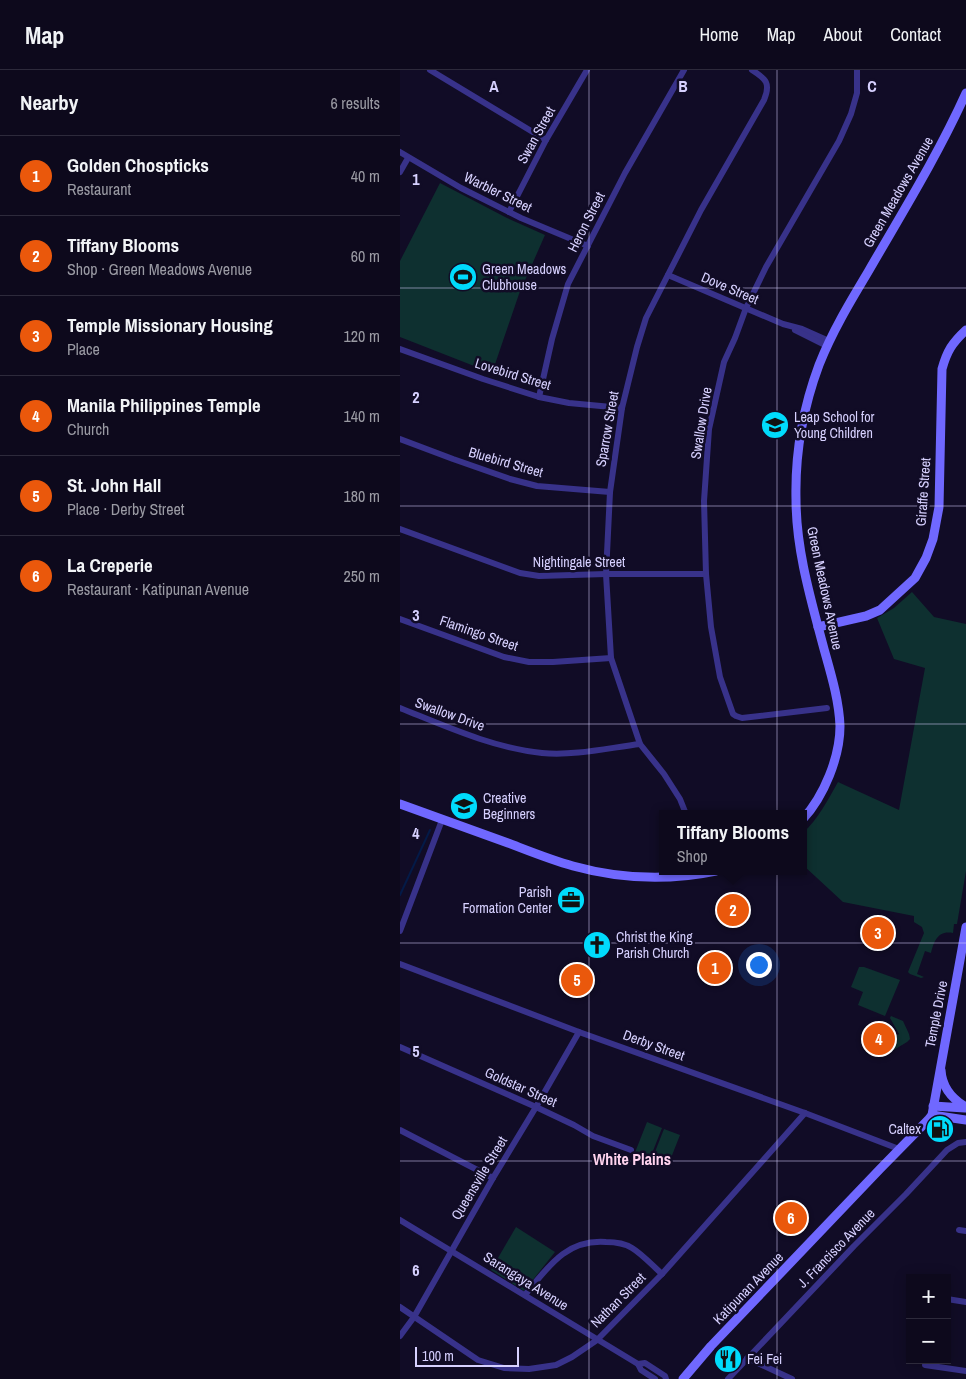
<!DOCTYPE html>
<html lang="en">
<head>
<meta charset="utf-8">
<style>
	:root { --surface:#0d091c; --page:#1b1729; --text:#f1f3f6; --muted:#9a9aa3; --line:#2d2a3b; --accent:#ea580c }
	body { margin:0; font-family:"Archivo Narrow",sans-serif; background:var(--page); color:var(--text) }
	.controls { position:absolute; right:15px; bottom:15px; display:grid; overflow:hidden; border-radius:0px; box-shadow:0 2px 12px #0003 }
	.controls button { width:45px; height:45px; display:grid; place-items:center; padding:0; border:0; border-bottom:1px solid var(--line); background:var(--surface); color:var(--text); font:25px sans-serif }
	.scale { position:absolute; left:15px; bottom:12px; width:104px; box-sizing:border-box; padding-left:5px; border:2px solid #d7d1ff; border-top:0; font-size:14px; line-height:18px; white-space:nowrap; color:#d7d1ff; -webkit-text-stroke:4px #110c26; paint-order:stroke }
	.you { position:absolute; left:358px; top:894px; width:18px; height:18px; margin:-12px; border:4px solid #fff; border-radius:50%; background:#1a73e8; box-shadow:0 0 0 8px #1a73e833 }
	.badge { display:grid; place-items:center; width:32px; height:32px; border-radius:50%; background:var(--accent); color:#fff; font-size:16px; font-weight:700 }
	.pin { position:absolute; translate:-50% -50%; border:2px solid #fff; box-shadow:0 1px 5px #0006 }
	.popup { position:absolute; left:259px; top:740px; width:148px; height:65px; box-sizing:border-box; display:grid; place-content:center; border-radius:0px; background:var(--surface); filter:drop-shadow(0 1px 4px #0005); font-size:16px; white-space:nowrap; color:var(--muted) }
	.popup b { font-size:19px; color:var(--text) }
	.popup::after { content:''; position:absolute; left:50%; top:100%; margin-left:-10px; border:10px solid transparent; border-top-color:var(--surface) }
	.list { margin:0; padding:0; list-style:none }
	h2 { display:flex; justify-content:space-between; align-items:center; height:65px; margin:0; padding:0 20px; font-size:21px }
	h2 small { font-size:16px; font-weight:400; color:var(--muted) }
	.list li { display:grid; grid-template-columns:32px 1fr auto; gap:15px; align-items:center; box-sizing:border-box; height:80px; padding:0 20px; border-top:1px solid var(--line) }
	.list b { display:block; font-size:19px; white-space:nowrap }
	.list p { margin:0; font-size:16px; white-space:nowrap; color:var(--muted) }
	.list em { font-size:16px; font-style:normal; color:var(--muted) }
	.map { position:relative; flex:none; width:566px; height:1309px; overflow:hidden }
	header { display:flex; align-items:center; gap:30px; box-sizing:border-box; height:70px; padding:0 25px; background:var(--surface); border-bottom:1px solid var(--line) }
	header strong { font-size:24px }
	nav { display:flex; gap:28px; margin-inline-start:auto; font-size:18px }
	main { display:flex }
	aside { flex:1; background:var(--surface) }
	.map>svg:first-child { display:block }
	.green { fill:#0e3030 }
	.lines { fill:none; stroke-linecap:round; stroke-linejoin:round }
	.stream { stroke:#041a47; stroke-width:2 }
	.street { stroke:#38328a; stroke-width:6 }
	.secondary { stroke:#7068ff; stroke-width:9 }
	.grid { fill:none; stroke:#d7d1ff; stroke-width:1; stroke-opacity:0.55 }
	.labels { text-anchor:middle; stroke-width:5; stroke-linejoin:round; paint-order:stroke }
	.street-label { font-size:14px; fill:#d7d1ff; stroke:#110c26 }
	.poi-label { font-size:14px; fill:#d7d1ff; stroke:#110c26; text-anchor:start }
	.quarter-label { font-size:16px; font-weight:bold; fill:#ffd3ee; stroke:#110c26 }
	.grid-label { font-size:16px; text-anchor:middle; font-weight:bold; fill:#d7d1ff; stroke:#110c26; stroke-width:5; stroke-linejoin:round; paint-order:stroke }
</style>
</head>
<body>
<header>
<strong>Map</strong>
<nav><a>Home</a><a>Map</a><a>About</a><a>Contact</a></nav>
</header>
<main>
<aside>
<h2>Nearby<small>6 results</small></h2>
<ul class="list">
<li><span class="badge">1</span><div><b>Golden Chospticks</b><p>Restaurant</p></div><em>40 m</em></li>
<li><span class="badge">2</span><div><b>Tiffany Blooms</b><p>Shop · Green Meadows Avenue</p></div><em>60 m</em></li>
<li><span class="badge">3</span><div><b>Temple Missionary Housing</b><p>Place</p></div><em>120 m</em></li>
<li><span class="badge">4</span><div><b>Manila Philippines Temple</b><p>Church</p></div><em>140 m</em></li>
<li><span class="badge">5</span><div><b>St. John Hall</b><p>Place · Derby Street</p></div><em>180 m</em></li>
<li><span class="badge">6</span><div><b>La Creperie</b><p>Restaurant · Katipunan Avenue</p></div><em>250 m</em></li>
</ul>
</aside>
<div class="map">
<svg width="566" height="1309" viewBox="0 0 566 1309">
	<rect width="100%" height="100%" fill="#110c26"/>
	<g class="green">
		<path d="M40 113 107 148 145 165 119 224 92 303 0 267V191Z"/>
		<path d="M512 522 534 547 566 554V801L557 854H554L553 863C538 860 534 871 531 883L525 881 517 904 524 907 521 908 510 904 508 902 524 863 522 857 514 852V846L443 832 403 795V763C418 749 428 730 438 712L499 740 525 598 494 589 477 548 494 538Z"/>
		<path d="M459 897H464L500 910 485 946 458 935 463 922 451 917Z"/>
		<path d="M491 946 503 951 509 964 510 969 507 972 492 981 480 975 499 964 490 948Z"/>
		<path d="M247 1052 262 1058 249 1091 234 1085Z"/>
		<path d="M264 1059 280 1065 267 1098 251 1092Z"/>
		<path d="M116 1157 155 1182 124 1221 91 1200Z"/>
	</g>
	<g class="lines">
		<path class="stream" d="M0 825 30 760"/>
		<g class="street">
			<path d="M30 0 146 70"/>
			<path d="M0 82 61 118 121 148 188 176"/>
			<path d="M0 102 8 88"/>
			<path d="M109 142 146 70 187 0"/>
			<path d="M268 205 383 254 402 259 429 271"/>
			<path d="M395 260 427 276"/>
			<path d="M0 279 83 309 139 327 169 333 222 338"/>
			<path d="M139 327 152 269 168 214 225 103 284 0"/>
			<path d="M0 369 53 389 110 409 137 416 210 422"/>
			<path d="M0 459 120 503 139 506 206 504H306"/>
			<path d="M0 549 104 587 129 592H153L211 588"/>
			<path d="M0 638C45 656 93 678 142 683 174 686 208 678 240 674"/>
			<path d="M427 638 342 648 336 646 333 644 320 607 311 557 306 504 304 431 309 359 324 292 335 268 346 238 366 197 439 71 451 44 457 23V0"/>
			<path d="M286 744 280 729 264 704 240 674 211 588 206 504 210 422 222 338 237 277 246 248 301 140 364 30C371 13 366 9 352 0"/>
			<path d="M0 861 42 750"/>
			<path d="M0 894 179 962 405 1043 499 1079"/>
			<path d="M0 977 136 1037 174 1055 193 1066 231 1080"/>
			<path d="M0 1060 93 1108"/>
			<path d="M0 1150 238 1294 241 1300 255 1309"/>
			<path d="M559 1160 566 1161"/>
			<path d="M125 1225C148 1197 166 1169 206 1172 215 1172 224 1173 232 1178 242 1184 253 1196 262 1204"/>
			<path d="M547 1229 566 1232"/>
			<path d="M0 1237 78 1290 104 1298 129 1299 156 1295 172 1287 197 1270 262 1204 405 1043"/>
			<path d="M0 1266 14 1247 93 1108 136 1037 179 962"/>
			<path d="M347 1288 392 1309"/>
			<path d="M238 1294 245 1293 265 1306 266 1309"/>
			<path d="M525 1295 566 1301"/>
			<path d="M328 1309 454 1176 506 1124 547 1080 558 1073 566 1072"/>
		</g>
		<g class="secondary">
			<path d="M418 557 466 546 480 540 515 508 526 488 533 469 539 437 542 299C547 281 552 273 566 260"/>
			<path d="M0 734C36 747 72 760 108 773 129 781 151 790 173 796 220 809 268 811 316 801"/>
			<path d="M403 749C424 726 440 687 440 656 439 630 431 604 424 579 411 530 396 480 396 429 395 384 403 338 419 295 432 262 450 232 468 202 502 143 538 85 566 23"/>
			<path d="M541 1000C542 1017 552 1029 566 1037"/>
			<path d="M533 1036 565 1038"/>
			<path d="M532 1045 566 1050"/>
			<path d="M283 1309 311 1276 480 1099 528 1050 532 1045 566 857"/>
		</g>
	</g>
	<path class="grid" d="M189 0V1309M377 0V1309M0 218H566M0 436H566M0 654H566M0 873H566M0 1091H566"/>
	<defs>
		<symbol id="stadium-disc" viewBox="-11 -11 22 22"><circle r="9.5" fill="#00dbfc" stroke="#110c26"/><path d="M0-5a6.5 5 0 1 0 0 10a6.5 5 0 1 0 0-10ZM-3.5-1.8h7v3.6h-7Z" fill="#111"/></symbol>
		<symbol id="school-disc" viewBox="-11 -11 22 22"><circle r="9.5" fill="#00dbfc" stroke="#110c26"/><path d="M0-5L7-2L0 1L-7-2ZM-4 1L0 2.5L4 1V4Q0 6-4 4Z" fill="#111"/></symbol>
		<symbol id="office-disc" viewBox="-11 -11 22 22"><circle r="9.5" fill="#00dbfc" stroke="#110c26"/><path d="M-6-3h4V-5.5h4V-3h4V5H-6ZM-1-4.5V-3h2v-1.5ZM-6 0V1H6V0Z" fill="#111"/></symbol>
		<symbol id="church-disc" viewBox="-11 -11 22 22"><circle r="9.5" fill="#00dbfc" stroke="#110c26"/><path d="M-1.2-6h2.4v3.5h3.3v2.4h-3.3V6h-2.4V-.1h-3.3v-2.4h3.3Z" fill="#111"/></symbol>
		<symbol id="fuel-disc" viewBox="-11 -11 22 22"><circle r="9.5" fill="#00dbfc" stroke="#110c26"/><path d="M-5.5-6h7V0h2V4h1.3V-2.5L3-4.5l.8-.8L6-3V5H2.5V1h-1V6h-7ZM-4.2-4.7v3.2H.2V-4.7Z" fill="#111"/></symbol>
		<symbol id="restaurant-disc" viewBox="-11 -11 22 22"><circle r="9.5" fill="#00dbfc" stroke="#110c26"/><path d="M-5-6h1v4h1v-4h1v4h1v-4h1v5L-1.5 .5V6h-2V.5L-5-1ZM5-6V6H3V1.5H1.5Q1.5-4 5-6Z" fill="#111"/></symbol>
	</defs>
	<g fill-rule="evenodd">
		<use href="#stadium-disc" x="47" y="191" width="32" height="32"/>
		<use href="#school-disc" x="359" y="339" width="32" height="32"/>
		<use href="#school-disc" x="48" y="720" width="32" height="32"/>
		<use href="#office-disc" x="155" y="814" width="32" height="32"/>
		<use href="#church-disc" x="181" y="859" width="32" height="32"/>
		<use href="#fuel-disc" x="524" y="1043" width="32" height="32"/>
		<use href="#restaurant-disc" x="312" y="1273" width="32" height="32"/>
	</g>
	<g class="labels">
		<g class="street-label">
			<text transform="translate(136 65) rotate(-61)" y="5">Swan Street</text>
			<text transform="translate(98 122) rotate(26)" y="5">Warbler Street</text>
			<text transform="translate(498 122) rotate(-60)" y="5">Green Meadows Avenue</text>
			<text transform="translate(186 152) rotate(-63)" y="5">Heron Street</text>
			<text transform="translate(330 218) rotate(23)" y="5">Dove Street</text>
			<text transform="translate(113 304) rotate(17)" y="5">Lovebird Street</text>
			<text transform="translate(301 353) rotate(-81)" y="5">Swallow Drive</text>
			<text transform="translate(207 359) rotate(-80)" y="5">Sparrow Street</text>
			<text transform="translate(106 392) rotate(16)" y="5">Bluebird Street</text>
			<text transform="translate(523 422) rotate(-86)" y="5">Giraffe Street</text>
			<text x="179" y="497">Nightingale Street</text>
			<text transform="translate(425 518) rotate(78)" y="5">Green Meadows Avenue</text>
			<text transform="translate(79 563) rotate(19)" y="5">Flamingo Street</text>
			<text transform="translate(50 644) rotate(20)" y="5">Swallow Drive</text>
			<text transform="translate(536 944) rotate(-79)" y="5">Temple Drive</text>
			<text transform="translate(254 975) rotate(20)" y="5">Derby Street</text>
			<text transform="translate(121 1017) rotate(24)" y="5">Goldstar Street</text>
			<text transform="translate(79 1108) rotate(-59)" y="5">Queensville Street</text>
			<text transform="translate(436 1178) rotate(-46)" y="5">J. Francisco Avenue</text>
			<text transform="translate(126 1211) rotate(32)" y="5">Sarangaya Avenue</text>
			<text transform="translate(348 1218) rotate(-46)" y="5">Katipunan Avenue</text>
			<text transform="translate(218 1230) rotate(-45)" y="5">Nathan Street</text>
		</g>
		<g class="poi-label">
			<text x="82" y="204">Green Meadows<tspan x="82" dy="16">Clubhouse</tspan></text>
			<text x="394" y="352">Leap School for<tspan x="394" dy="16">Young Children</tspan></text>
			<text x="83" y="733">Creative<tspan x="83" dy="16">Beginners</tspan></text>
			<text x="152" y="827" text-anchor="end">Parish<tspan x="152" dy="16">Formation Center</tspan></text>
			<text x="216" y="872">Christ the King<tspan x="216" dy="16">Parish Church</tspan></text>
			<text x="521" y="1064" text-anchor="end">Caltex</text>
			<text x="347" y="1294">Fei Fei</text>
		</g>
		<g class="quarter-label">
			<text x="232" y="1095">White Plains</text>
		</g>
	</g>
	<g class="grid-label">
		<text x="94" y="22">A</text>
		<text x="283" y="22">B</text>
		<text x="472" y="22">C</text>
		<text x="16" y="115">1</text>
		<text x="16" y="333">2</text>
		<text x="16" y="551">3</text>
		<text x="16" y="769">4</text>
		<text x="16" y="987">5</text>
		<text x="16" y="1206">6</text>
	</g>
</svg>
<div class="controls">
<button>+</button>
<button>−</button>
</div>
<div class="scale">100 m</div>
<div class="you"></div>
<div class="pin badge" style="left:315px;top:898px">1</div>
<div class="pin badge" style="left:333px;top:840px">2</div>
<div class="popup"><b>Tiffany Blooms</b>Shop</div>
<div class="pin badge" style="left:478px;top:863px">3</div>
<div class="pin badge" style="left:479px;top:969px">4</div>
<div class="pin badge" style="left:177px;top:910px">5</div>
<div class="pin badge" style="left:391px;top:1148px">6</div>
</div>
</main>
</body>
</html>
